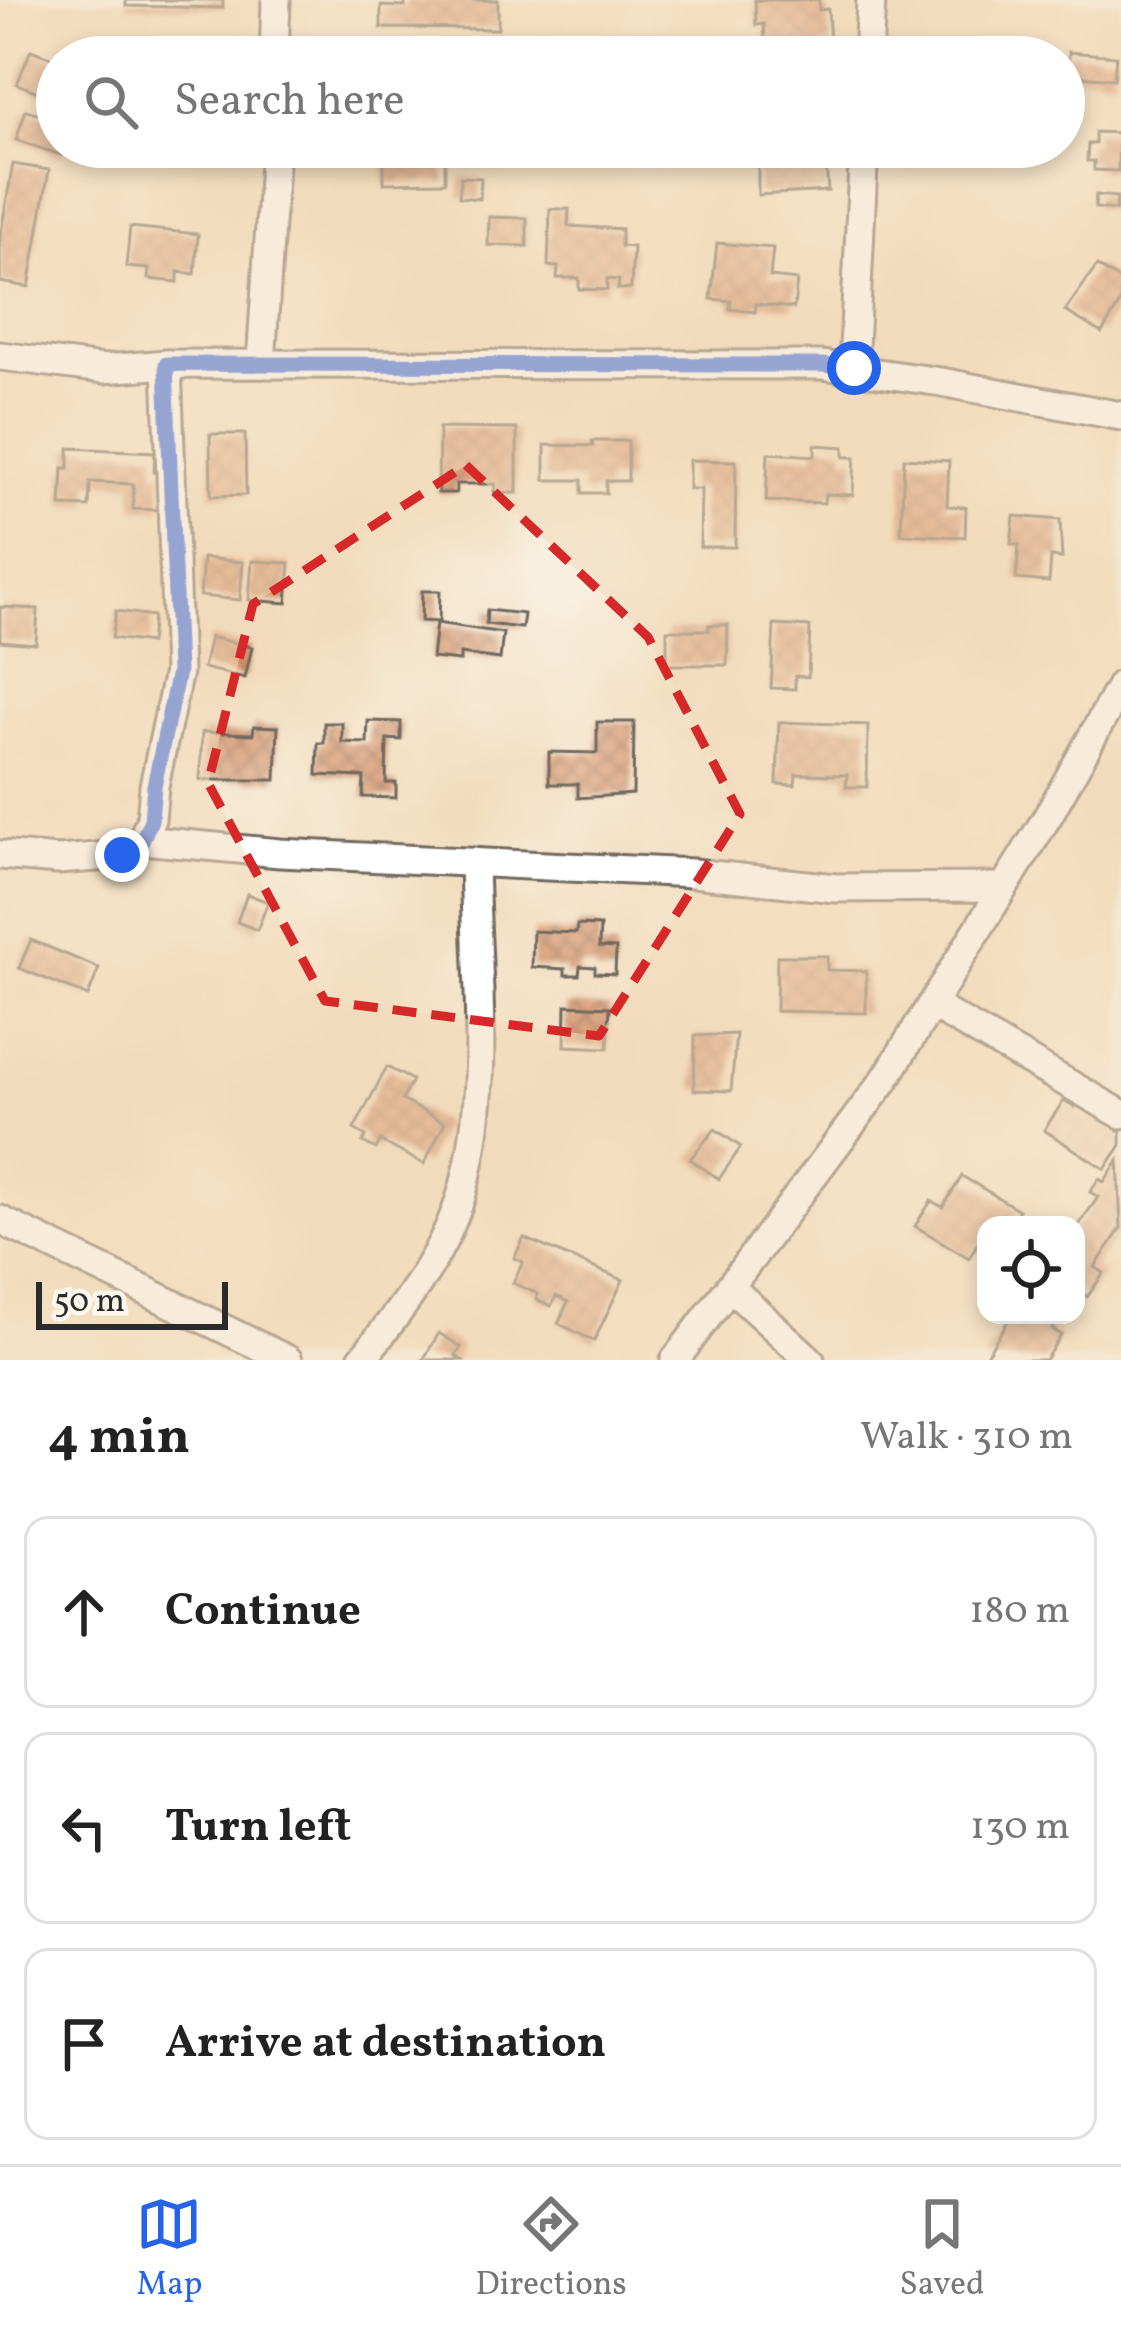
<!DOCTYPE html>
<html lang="en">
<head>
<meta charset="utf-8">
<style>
	:root { --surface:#fff; --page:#f2f2f2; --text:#222; --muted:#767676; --line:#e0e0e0; --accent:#2563eb }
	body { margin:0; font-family:Vollkorn,serif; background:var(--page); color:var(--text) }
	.controls { position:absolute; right:36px; bottom:36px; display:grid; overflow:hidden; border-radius:24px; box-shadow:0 6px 18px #0003 }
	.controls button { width:108px; height:108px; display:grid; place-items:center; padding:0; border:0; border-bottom:3px solid var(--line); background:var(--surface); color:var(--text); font:60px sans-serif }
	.scale { position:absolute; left:36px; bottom:30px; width:192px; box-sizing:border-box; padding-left:12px; border:6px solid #2b2b2b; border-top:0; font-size:33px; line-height:42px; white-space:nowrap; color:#2b2b2b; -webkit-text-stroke:9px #fbf7ec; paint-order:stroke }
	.stop { position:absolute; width:36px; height:36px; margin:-27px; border:9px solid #2563eb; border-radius:50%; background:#fff }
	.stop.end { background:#2563eb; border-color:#fff; box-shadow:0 3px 12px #0008 }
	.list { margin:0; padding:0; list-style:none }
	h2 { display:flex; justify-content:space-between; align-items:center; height:156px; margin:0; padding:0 48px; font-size:51px }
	h2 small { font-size:39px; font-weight:400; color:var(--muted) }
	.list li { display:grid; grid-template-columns:78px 1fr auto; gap:36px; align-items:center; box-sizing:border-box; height:192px; margin:0 24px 24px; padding:0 24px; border:3px solid var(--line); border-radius:24px }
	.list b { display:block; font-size:45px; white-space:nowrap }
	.list em { font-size:39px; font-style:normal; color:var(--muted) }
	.icon { flex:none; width:66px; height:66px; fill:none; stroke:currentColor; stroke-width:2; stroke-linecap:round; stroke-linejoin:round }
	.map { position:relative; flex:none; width:1121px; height:1360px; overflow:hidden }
	.search { position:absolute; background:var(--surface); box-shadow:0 6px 18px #0003; left:36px; right:36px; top:36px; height:132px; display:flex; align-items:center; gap:30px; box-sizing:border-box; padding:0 42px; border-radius:66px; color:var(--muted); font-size:45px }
	.sheet { height:804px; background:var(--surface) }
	nav { display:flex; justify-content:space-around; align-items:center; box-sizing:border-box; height:168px; border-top:3px solid var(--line); background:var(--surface); font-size:33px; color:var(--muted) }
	nav a { display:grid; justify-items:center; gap:6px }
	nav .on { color:var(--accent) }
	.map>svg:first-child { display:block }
	.building { fill:url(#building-cross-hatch) }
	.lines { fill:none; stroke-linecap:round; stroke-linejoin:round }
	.street-casing { stroke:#71695e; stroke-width:33 }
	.street { stroke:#fff; stroke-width:27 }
	.route { stroke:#2563eb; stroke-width:15 }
	.marked { fill:none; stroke:#d62828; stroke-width:9; stroke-dasharray:24 15; stroke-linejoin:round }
</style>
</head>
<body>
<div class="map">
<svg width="1121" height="1360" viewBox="0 0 1121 1360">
	<defs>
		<pattern id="building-cross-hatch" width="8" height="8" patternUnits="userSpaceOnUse" patternTransform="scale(3)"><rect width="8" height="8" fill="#d6956d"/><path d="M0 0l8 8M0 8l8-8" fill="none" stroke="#ae7a5a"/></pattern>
	</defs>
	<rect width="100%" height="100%" fill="#fbf7ec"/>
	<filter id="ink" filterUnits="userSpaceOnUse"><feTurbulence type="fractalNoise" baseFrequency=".00833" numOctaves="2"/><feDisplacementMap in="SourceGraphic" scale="24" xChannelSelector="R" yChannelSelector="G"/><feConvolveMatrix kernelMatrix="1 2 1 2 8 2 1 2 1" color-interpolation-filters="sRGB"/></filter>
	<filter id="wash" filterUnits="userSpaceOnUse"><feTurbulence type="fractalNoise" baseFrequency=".004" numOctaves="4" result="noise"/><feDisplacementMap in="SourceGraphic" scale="48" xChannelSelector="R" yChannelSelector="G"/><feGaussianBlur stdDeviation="2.7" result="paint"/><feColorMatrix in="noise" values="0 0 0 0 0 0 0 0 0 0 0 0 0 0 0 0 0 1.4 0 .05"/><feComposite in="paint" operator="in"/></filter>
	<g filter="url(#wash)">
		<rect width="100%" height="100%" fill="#f2dbbc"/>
		<g id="blocks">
			<g class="building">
				<path d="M126 0H223V8L126 6Z"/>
				<path d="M405 0H498V29L381 28V6L405 7Z"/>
				<path d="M755 0H819V10L828 9 830 45H821L822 57H766L764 24 756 25Z"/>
				<path d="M31 50 57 60 45 95 17 84Z"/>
				<path d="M1069 52 1116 56 1114 79 1068 75Z"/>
				<path d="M26 110 57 120V147H64L61 155 16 140Z"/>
				<path d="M1095 132 1119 133 1118 171 1094 170V161H1087L1088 144H1095Z"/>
				<path d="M771 147H817L818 164 826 163 828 191 758 195V151Z"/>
				<path d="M384 152H445V182L384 183Z"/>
				<path d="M13 164 49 170 29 287 0 282V237Z"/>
				<path d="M461 177 481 178 480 199 459 197Z"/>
				<path d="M1096 195 1117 197 1116 210 1095 208Z"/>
				<path d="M550 209H569L568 226 621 229V246L633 247 631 289H618L619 280 607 279V290L579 289V278H557L558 267 548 266Z"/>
				<path d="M489 217 527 218V246L488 245Z"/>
				<path d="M130 227 198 234 195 274 178 272V282L148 279 149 269 126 267Z"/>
				<path d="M717 243 773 248 770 277 797 280 794 308 756 304 755 312 730 309 731 301 711 299Z"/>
				<path d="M1097 266 1121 281V301L1102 333 1065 311Z"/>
				<path d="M439 428 517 429V493H495V484H456V493H438Z"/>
				<path d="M210 434H245L246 495 211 496Z"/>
				<path d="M592 441H628V481H606V493H582V480H545V445L593 446Z"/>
				<path d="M815 445 844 447V457H855L853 495 825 494 824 503 766 501 768 453 815 456Z"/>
				<path d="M69 448 155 452 154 472H162L161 510 133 509V484L90 482 89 507 61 506 63 468H69Z"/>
				<path d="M904 458 949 461 947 506 966 507 965 537 901 534Z"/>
				<path d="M689 460 736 461 735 547H700L701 489H689Z"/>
				<path d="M1014 516 1060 520 1062 558 1051 557 1049 582 1016 579 1019 545 1011 544Z"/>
				<path d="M203 558 243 562 240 600 200 596Z"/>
				<path d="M252 561 290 563 287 603 249 600Z"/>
				<path d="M422 591H440L439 622 421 621Z"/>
				<path d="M0 607 38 609 36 644 0 641Z"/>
				<path d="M487 610 524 614 522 628 486 624Z"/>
				<path d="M116 611 153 616 150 643 112 638Z"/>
				<path d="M436 623 503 633 500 659 460 654V661L432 658Z"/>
				<path d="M709 625H728L727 665H667V630H709Z"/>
				<path d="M774 625 810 627 808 677 795 676V689L771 688Z"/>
				<path d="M210 637 252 647 245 678 203 668Z"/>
				<path d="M368 721 401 722V740L387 739 386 783H396V798L363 797 364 777 317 775 318 743H324V723H342V742L367 743Z"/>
				<path d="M597 722H634L633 794 578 798V784H549V752L597 753Z"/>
				<path d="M779 722 868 725 867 787H846L847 775 796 774 795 785 777 784Z"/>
				<path d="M254 726 278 727 276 780H200L202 732 253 734Z"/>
				<path d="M247 894 268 902 257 930 237 922Z"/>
				<path d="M577 925 600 926 599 947 616 948 615 974 595 973V967L580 966 579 975H565V969L532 967 533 931 576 933Z"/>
				<path d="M31 940 99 968 88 996 19 968Z"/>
				<path d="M777 956H827V970L866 971V1013L776 1011Z"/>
				<path d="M566 1005 610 1007 608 1048 565 1046Z"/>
				<path d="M736 1034 731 1091 694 1090 695 1036Z"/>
				<path d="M387 1067 412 1080 402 1100 445 1123 424 1164 380 1141 376 1149 363 1142 366 1136 354 1129Z"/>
				<path d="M1064 1100 1075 1107 1080 1100 1117 1123 1114 1127 1121 1132V1145L1105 1169 1044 1130Z"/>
				<path d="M715 1129 741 1147 719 1179 690 1159Z"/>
				<path d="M1118 1161 1121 1228 1095 1267 1104 1273 1087 1297 1076 1289V1229L1098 1197 1090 1192 1099 1179 1104 1182Z"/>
				<path d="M962 1176 1019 1210 1010 1225H986V1249L977 1244 969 1258 915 1226 931 1201 943 1207Z"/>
				<path d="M524 1238 623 1280 594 1341 558 1323 568 1302 556 1296 551 1306 536 1299 538 1294 513 1283 523 1262 514 1258Z"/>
				<path d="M1012 1315H1049L1058 1320 1052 1329 1061 1335 1045 1360H983Z"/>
				<path d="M439 1333 461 1347 456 1356 462 1360H423Z"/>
			</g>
		</g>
	</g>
	<g filter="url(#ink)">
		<use href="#blocks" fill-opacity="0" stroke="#71695e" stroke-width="3"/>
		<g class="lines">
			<defs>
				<g id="street">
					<path d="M274 57 276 0"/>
					<path d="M868 57 871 0"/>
					<path d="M0 356 104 369 167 364 822 365 941 382 1121 416"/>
					<path d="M261 364 275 147"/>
					<path d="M853 368 864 147"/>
					<path d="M142 840 280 853 693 873 836 888 1004 887"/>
					<path d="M0 855 58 860 122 855 142 840 151 819 154 786 178 672 167 364"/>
					<path d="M932 1005 1121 1114"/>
					<path d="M0 1220 288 1360"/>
					<path d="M731 1288 810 1360"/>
					<path d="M361 1360C403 1308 447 1251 464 1186 491 1082 476 968 474 862"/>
					<path d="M675 1360 886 1078 1048 816 1121 685"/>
				</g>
			</defs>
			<use href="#street" class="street-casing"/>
			<use href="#street" class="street"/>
		</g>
	</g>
	<g class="lines" filter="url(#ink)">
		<path class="route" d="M122 855 142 841 151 820 154 786 178 672 166 364 822 365 854 368"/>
	</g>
	<path d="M0 0H1121V1360H0ZM466 465 648 637 740 814 599 1036 325 1001 208 783 253 604Z" fill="#f2dbbc" fill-opacity=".55" fill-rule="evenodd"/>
	<path class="marked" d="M466 465 648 637 740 814 599 1036 325 1001 208 783 253 604Z"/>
</svg>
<div class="controls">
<button><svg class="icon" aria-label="locate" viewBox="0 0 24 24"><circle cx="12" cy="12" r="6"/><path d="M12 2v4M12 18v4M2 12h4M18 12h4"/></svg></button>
</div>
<div class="scale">50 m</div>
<div class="stop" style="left:854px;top:368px"></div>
<div class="stop end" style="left:122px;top:855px"></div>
<div class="search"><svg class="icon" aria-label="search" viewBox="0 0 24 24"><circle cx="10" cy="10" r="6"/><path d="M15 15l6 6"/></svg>Search here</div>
</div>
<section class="sheet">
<h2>4 min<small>Walk · 310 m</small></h2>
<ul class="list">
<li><svg class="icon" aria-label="ahead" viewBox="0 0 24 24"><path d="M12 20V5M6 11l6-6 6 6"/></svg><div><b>Continue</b></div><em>180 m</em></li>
<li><svg class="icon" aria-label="left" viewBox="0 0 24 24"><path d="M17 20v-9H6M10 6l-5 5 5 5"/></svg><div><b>Turn left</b></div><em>130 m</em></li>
<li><svg class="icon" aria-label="arrive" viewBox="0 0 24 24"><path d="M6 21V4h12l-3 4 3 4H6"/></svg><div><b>Arrive at destination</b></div></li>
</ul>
</section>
<nav>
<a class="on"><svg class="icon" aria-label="map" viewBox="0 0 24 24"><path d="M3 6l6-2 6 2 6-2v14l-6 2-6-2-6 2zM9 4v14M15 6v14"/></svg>Map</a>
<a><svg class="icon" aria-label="directions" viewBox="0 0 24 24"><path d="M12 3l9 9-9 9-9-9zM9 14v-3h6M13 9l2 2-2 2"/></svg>Directions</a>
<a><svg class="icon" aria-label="saved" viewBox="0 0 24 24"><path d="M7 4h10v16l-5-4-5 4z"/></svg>Saved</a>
</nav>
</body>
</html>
